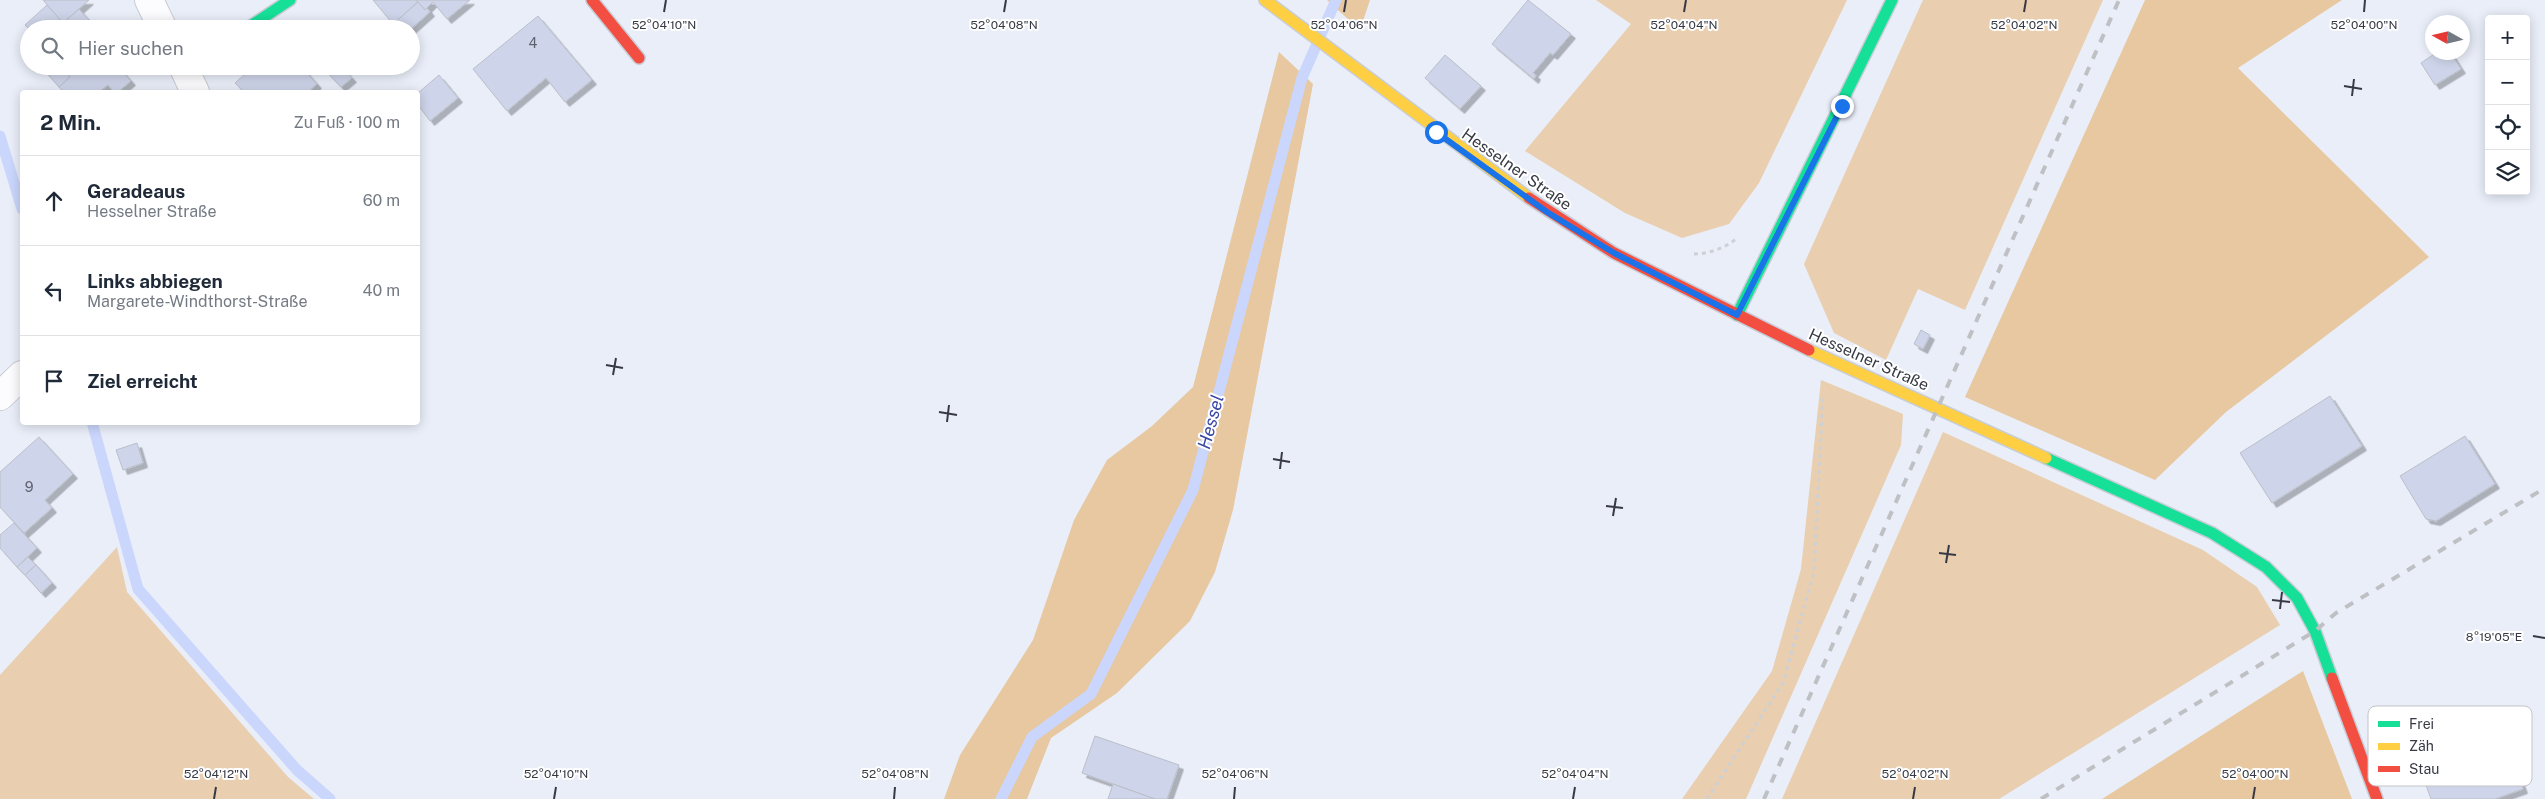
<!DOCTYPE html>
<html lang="de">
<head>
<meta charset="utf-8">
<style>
	:root { --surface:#fff; --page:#f2f2f3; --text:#1f2937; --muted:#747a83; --line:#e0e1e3 }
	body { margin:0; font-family:"Public Sans",sans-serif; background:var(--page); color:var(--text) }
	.controls { position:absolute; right:15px; top:15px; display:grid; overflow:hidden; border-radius:5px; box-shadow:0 2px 12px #0003 }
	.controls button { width:45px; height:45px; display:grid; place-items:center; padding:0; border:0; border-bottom:1px solid var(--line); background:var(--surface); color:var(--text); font:25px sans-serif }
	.compass { position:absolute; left:2425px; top:15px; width:45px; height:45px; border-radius:50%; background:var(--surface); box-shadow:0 2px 12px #0003; rotate:278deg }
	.stop { position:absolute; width:15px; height:15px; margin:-11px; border:4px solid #1a73e8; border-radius:50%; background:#fff }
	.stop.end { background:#1a73e8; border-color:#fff; box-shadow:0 1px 5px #0008 }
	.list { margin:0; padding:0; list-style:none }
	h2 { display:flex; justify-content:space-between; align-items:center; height:65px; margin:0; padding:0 20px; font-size:21px }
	h2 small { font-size:16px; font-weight:400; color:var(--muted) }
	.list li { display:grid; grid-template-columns:32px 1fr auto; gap:15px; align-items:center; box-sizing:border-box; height:90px; padding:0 20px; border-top:1px solid var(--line) }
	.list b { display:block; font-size:19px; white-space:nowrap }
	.list p { margin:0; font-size:16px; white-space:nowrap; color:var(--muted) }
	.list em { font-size:16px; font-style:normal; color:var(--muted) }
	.icon { flex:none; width:28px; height:28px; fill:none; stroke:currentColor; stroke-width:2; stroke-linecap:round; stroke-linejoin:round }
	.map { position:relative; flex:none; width:2545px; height:799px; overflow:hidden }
	.search { position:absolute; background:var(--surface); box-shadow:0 2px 12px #0003; left:20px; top:20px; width:400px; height:55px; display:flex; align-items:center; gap:12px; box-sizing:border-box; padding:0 18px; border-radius:28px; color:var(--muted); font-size:19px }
	.panel { position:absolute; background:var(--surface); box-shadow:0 2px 12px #0003; left:20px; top:90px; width:400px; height:335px; border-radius:5px }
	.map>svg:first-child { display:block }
	.green { fill:#e9ceaf }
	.forest { fill:#e7c8a1 }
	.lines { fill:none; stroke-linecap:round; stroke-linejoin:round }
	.stream { stroke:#cad6fc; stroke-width:11 }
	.building { fill:#ced4e9; stroke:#bbbfc8; filter:url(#shadow) }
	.street-casing { stroke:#c8ccd5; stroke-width:30 }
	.fast-casing { stroke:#c8ccd5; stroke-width:14 }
	.slow-casing { stroke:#c8ccd5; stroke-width:14 }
	.jam-casing { stroke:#c8ccd5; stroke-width:14 }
	.path { stroke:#ced0d4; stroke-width:3; stroke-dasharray:4 4; stroke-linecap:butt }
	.street { stroke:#fcfcfe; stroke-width:28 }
	.fast { stroke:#16e098; stroke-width:11 }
	.slow { stroke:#ffcf43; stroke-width:11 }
	.jam { stroke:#f24e42; stroke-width:11 }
	.rail { stroke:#bfc0c3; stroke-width:4; stroke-dasharray:9 9; stroke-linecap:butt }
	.route { stroke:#1a73e8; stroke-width:6 }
	.ticks { fill:none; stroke:#373a44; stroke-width:2 }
	.labels { text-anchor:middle; stroke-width:4; stroke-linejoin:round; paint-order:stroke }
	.number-label { font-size:14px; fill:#5d606d }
	.street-label { font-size:16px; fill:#373a44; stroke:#fff }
	.water-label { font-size:18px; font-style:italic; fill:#3845a3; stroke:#fff }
	.key { fill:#fff; stroke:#c3c4c7; stroke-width:1 }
	.key-label { font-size:14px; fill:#373a44 }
	.ticks-label { font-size:12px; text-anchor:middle; fill:#373a44; stroke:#fff; stroke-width:4; stroke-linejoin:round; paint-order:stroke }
</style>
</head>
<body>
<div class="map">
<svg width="2545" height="799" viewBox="0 0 2545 799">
	<defs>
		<filter id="shadow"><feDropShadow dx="4.5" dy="4.5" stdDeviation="0" flood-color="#0004"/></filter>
	</defs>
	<rect width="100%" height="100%" fill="#e9eef9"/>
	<g class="green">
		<path d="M1596 0H1847L1759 183 1729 224 1682 238 1625 213 1525 151 1631 24Z"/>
		<path d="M1923 0H2103L1965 310 1918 289 1886 360 1834 333 1804 264Z"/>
		<path d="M1821 380 1903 414 1901 445 1746 799H1682L1772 671 1801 569Z"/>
		<path d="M1943 432 2203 550 2257 587 2280 625 1999 799H1782Z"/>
		<path d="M117 547 127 592 288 777 314 799H0V675Z"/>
	</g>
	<g class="forest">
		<path d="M1327 0H1370L1360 30Z"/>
		<path d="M2145 0H2342L2238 68 2429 257 2226 412 2155 480 1965 397Z"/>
		<path d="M1279 52 1313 84 1233 510 1215 572 1190 621 1117 693 1051 738 1027 799H944L960 755 1033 640 1074 520 1107 460 1152 426 1193 387Z"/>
		<path d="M2303 671 2352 799H2102Z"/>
	</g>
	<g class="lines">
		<g class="stream">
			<path d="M0 136 22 209"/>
			<path d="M92 422 138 589 297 770 330 799"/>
			<path d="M1001 799 1032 737 1091 694 1193 490 1302 78 1336 0"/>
		</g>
	</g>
	<g class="building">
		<path d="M43 0H89L63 23Z"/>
		<path d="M373 0H416L418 2 393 24Z"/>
		<path d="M416 0H470L447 19 433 2 425 10Z"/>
		<path d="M1528 0 1571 34 1553 55 1550 53 1533 73 1536 75 1534 79 1492 44Z"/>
		<path d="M418 2 425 10 427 8 430 12 411 29H397L393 24Z"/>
		<path d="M47 5 63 23 79 9 97 29H29L25 25Z"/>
		<path d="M538 16 592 80 565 102 546 78 507 111 473 69Z"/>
		<path d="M2437 52H2450L2461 69 2435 85 2421 63Z"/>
		<path d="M1445 55 1481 86 1460 109 1425 78Z"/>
		<path d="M49 66H62L70 77 59 87 44 70Z"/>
		<path d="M62 66H118L131 81 118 92H114L108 85 99 92H64L59 87 70 77Z"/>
		<path d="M254 66H301L317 84 308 92H244L235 83Z"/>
		<path d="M327 66H341L352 78 341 87 324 69Z"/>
		<path d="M439 75 458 98 430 121 418 105V93Z"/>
		<path d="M1921 330 1930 335 1923 349 1914 344Z"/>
		<path d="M2330 396 2362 446 2272 503 2240 453Z"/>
		<path d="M2465 436 2495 484 2436 521 2426 519 2400 476Z"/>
		<path d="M39 437 73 474 45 500 52 508 24 533 0 507V472Z"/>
		<path d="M137 443 143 463 123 470 116 450Z"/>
		<path d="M14 523 37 548 17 567 0 548V535Z"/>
		<path d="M28 557 36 565 25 575 17 567Z"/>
		<path d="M36 565 52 583 41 593 25 575Z"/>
		<path d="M2501 727 2523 789 2495 799H2431L2416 757Z"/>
		<path d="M1095 736 1179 765 1167 799H1155L1082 773Z"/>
		<path d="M1113 784 1155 799H1108Z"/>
	</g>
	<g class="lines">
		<defs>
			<g id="street">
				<path d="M149 0 163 29"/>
				<path d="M183 66 195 92"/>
				<path d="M0 396 22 375"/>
			</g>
			<g id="fast">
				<path d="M246 29 290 0"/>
				<path d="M1737 315 1892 0"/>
				<path d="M2046 458 2212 533 2266 567 2297 598 2315 631 2332 678"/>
			</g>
			<g id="slow">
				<path d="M1265 0 1529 198"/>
				<path d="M1809 350 2046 458"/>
			</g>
			<g id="jam">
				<path d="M592 0 639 58"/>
				<path d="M1529 198 1614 253 1809 350"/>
				<path d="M2332 678 2377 799"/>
			</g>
		</defs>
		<use href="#street" class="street-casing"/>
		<use href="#fast" class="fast-casing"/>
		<use href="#slow" class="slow-casing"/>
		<use href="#jam" class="jam-casing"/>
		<g class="path">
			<path d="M1694 254C1708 254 1725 248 1736 239"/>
			<path d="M1707 799 1783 683 1814 571 1823 394"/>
		</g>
		<use href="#street" class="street"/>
		<use href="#fast" class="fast"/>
		<use href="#slow" class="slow"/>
		<use href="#jam" class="jam"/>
		<g class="rail">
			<path d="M1764 799 2119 0"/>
			<path d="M2041 799 2315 631 2336 613 2545 488"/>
		</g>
	</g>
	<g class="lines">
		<path class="route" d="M1436 132 1547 212 1614 253 1737 315 1842 106"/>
	</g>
	<path class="ticks" d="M664 12 666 0M1004 12 1006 0M1344 12 1346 0M1684 12 1686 0M2024 12 2026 0M2364 12 2365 0M2344 86 2362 89M2352 96 2354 79M606 365 623 368M613 375 616 358M939 412 957 415M947 422 949 405M1273 459 1290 462M1280 469 1282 452M1606 506 1623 508M1613 516 1616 498M1939 553 1956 555M1946 563 1949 545M2272 600 2290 602M2280 609 2282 592M2533 636 2545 638M214 799 216 787M554 799 556 787M894 799 895 787M1234 799 1235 787M1573 799 1575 787M1913 799 1915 787M2253 799 2255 787"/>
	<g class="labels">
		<g class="number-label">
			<text x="533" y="48">4</text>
			<text x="29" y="492">9</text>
		</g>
		<g class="street-label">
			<text transform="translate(1517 169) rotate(35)" y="6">Hesselner Straße</text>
			<text transform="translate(1869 359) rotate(24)" y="6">Hesselner Straße</text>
		</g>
		<g class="water-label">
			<text transform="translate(1211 422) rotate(-75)" y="6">Hessel</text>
		</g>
	</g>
	<rect x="2368" y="706" width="164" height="80" rx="8" class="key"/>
	<rect x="2378" y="721" width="22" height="6" fill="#16e098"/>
	<rect x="2378" y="743" width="22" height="7" fill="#ffcf43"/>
	<rect x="2378" y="766" width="22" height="6" fill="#f24e42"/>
	<g class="key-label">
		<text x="2409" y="729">Frei</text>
		<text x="2409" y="751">Zäh</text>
		<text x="2409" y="774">Stau</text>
	</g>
	<g class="ticks-label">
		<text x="664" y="29">52°04'10"N</text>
		<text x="1004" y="29">52°04'08"N</text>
		<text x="1344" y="29">52°04'06"N</text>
		<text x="1684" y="29">52°04'04"N</text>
		<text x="2024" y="29">52°04'02"N</text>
		<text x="2364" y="29">52°04'00"N</text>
		<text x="2494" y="641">8°19'05"E</text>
		<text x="216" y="778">52°04'12"N</text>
		<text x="556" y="778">52°04'10"N</text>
		<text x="895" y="778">52°04'08"N</text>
		<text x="1235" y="778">52°04'06"N</text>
		<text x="1575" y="778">52°04'04"N</text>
		<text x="1915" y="778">52°04'02"N</text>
		<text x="2255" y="778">52°04'00"N</text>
	</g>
</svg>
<div class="controls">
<button>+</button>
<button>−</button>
<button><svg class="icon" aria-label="locate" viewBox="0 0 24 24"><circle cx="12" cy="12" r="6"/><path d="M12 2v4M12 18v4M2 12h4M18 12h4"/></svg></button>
<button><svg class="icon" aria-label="layers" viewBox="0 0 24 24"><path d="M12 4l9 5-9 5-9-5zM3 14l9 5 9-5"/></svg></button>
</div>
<svg class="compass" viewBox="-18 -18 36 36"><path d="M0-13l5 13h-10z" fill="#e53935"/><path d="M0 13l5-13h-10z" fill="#747a83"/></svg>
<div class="stop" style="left:1436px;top:132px"></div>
<div class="stop end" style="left:1842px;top:106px"></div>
<div class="search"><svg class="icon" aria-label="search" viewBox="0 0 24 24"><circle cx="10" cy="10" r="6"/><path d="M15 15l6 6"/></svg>Hier suchen</div>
<section class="panel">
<h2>2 Min.<small>Zu Fuß · 100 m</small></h2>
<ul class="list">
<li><svg class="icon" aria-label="ahead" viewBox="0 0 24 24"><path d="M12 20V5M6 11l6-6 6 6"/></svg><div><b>Geradeaus</b><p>Hesselner Straße</p></div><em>60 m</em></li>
<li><svg class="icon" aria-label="left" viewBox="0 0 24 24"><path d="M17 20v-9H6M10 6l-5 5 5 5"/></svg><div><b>Links abbiegen</b><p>Margarete-Windthorst-Straße</p></div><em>40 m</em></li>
<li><svg class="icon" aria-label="arrive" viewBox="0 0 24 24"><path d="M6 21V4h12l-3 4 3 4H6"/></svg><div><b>Ziel erreicht</b></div></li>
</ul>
</section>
</div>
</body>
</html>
